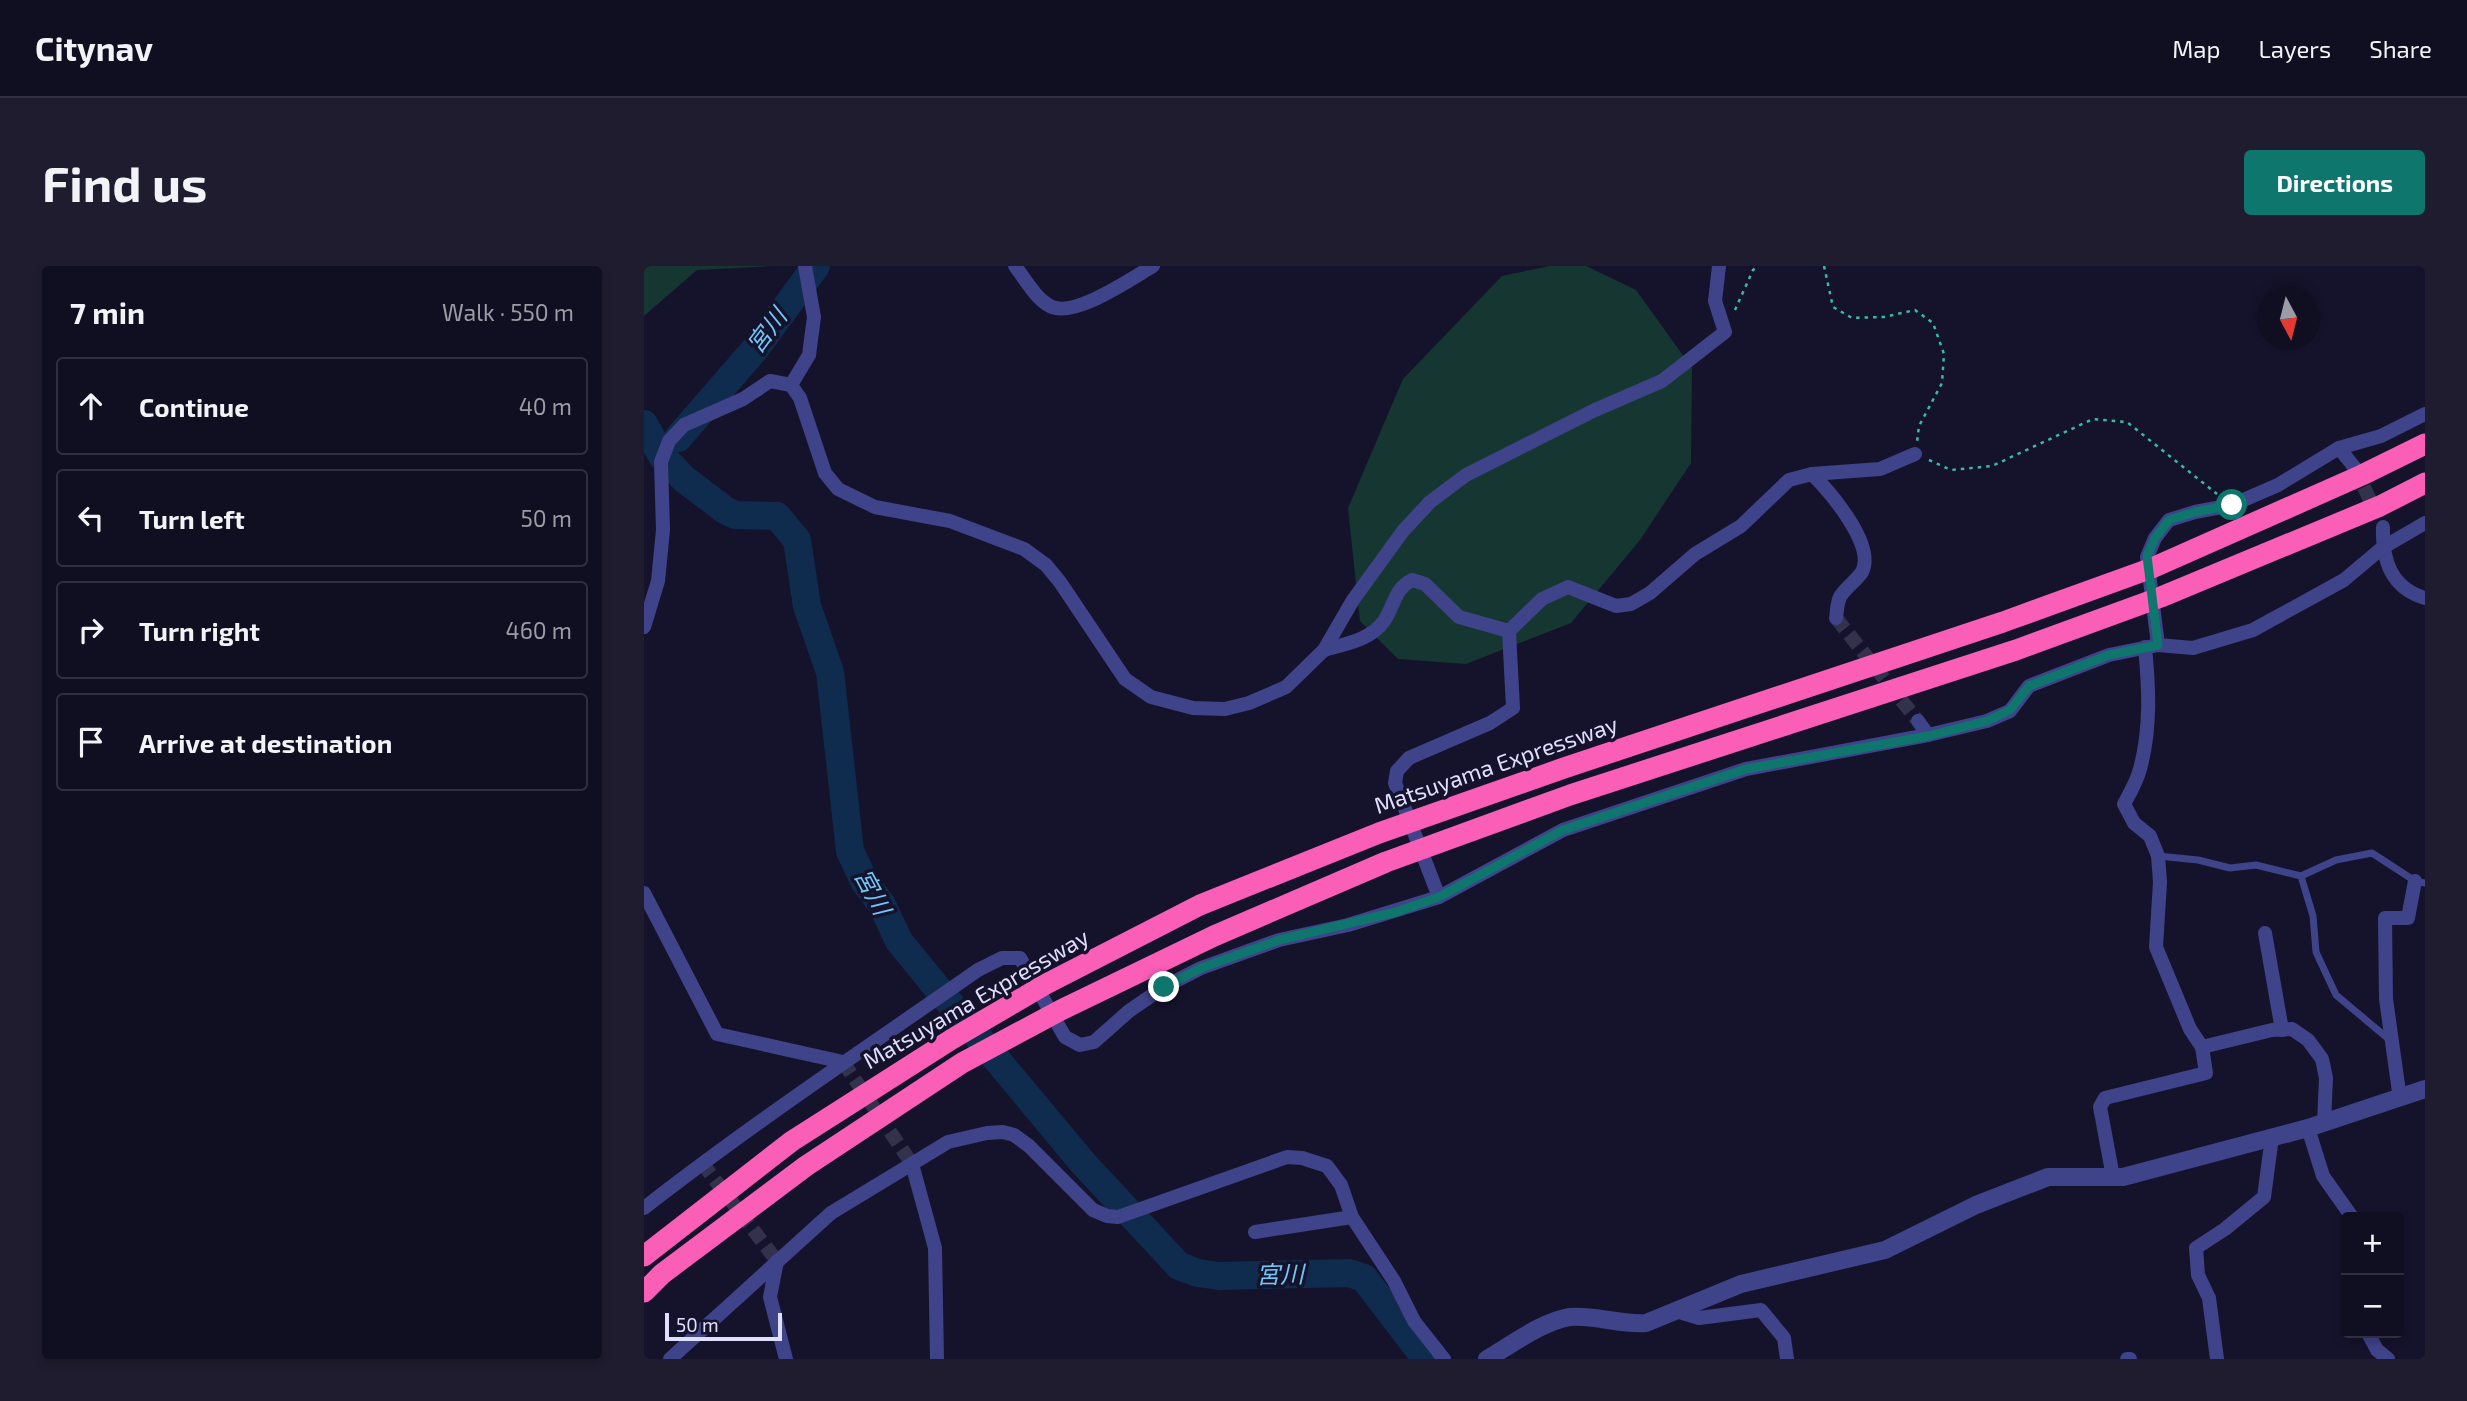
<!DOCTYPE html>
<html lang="en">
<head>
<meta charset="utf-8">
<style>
	:root { --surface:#100e21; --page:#1e1c2e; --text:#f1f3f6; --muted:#9c9ca5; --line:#302e3f; --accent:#0f766e }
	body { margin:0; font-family:"Exo 2","Noto Sans JP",sans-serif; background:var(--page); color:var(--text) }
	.controls { position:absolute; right:21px; bottom:21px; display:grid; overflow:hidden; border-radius:7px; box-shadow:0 4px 10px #0003 }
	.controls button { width:63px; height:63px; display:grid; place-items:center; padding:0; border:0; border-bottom:2px solid var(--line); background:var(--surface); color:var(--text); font:35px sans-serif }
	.compass { position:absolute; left:1613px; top:21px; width:63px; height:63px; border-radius:50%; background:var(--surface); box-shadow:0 4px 10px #0003; rotate:173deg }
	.scale { position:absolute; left:21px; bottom:18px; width:117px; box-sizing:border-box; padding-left:7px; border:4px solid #e0dffe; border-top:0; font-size:19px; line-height:24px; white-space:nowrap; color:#e0dffe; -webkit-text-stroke:5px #15132c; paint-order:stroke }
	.stop { position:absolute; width:21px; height:21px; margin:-16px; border:5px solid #0f766e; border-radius:50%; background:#fff }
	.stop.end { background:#0f766e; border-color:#fff; box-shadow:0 2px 7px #0008 }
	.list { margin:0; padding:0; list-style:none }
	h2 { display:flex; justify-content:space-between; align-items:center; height:91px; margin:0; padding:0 28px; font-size:30px }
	h2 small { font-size:23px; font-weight:400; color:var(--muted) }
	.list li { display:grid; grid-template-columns:46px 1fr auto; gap:21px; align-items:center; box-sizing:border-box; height:98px; margin:0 14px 14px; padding:0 14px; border:2px solid var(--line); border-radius:7px }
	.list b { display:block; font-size:26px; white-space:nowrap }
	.list em { font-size:23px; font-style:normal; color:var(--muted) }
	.icon { flex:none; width:38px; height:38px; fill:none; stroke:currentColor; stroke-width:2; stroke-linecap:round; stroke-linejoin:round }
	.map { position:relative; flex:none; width:1781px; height:1093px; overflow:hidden; border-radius:7px }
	header { display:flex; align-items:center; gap:42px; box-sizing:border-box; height:98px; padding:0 35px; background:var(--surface); border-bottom:2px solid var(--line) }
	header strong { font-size:33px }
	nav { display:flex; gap:38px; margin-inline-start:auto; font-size:24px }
	.intro { display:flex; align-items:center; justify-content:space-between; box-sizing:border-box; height:168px; padding:0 42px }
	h1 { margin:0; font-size:49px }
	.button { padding:18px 32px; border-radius:7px; background:var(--accent); color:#fff; font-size:24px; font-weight:700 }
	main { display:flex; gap:42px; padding:0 42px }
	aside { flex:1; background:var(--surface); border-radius:7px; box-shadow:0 4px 10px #0003 }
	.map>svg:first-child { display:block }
	.green { fill:#163632 }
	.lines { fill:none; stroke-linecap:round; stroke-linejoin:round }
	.river { stroke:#0f2c4e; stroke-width:28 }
	.minor-tunnel { stroke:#33324c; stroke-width:14; stroke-dasharray:14 7; stroke-linecap:butt }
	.path { stroke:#36bba7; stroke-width:2.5; stroke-dasharray:3.5 5; stroke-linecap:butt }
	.service { stroke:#3f4389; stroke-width:7 }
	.minor { stroke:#3f4389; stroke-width:14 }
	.tertiary { stroke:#3f4389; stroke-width:18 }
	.motorway { stroke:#fa5eb6; stroke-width:21 }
	.route { stroke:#0f766e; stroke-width:9 }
	.labels { text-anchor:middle; stroke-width:7; stroke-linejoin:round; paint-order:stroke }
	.street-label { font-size:23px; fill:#e0dffe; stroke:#15132c }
	.water-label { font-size:24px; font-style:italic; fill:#70c7fa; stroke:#15132c }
</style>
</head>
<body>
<header>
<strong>Citynav</strong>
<nav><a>Map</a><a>Layers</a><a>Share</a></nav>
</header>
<div class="intro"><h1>Find us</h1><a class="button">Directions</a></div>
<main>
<aside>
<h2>7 min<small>Walk · 550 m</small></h2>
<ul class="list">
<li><svg class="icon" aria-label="ahead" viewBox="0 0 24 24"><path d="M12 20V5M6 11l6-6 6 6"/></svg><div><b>Continue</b></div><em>40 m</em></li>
<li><svg class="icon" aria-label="left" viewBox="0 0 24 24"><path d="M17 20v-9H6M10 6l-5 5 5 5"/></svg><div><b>Turn left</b></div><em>50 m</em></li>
<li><svg class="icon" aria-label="right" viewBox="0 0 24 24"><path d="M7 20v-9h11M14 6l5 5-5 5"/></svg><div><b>Turn right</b></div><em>460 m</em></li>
<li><svg class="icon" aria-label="arrive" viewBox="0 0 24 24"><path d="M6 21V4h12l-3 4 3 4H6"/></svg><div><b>Arrive at destination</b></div></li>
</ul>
</aside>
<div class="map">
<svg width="1781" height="1093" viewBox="0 0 1781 1093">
	<rect width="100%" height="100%" fill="#15132c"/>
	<g class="green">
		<path d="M0 0H127L53 4 0 50Z"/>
		<path d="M905 0H942L992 24 1048 102 1047 197 996 274 927 357 822 398 754 393 716 355 704 242 759 113 858 10Z"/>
	</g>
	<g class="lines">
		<g class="river">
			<path d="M0 158 18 190 40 213 81 244 91 249 133 250 153 274 163 340 186 406 206 585 220 615 238 639 255 675 299 729 439 897 535 1000 554 1007 575 1010 705 1007 720 1012 782 1093"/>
			<path d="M34 172 112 82 172 0"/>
		</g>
		<g class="minor-tunnel">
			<path d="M1711 202 1734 251"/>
			<path d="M1192 352 1274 455"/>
			<path d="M199 796 268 898"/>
			<path d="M58 897 133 995"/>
		</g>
		<g class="path">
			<path d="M1180 0 1189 41 1208 52 1240 51 1271 44 1289 57 1300 88 1298 117 1275 160 1273 176"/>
			<path d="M1091 44 1109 4 1114 0"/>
			<path d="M1285 194 1307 204 1348 200 1449 153 1483 156 1573 228"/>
		</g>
		<g class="service">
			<path d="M1514 590 1554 594 1586 602 1612 599 1657 610 1669 650 1672 686 1692 729 1747 775"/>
			<path d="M1657 610 1692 594 1728 587 1771 615 1781 617"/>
		</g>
		<g class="minor">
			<path d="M371 0C382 14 392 34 408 41 432 51 488 12 509 0"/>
			<path d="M147 119 165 89 170 51 161 0"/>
			<path d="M1695 182 1711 202"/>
			<path d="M1168 208C1186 226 1232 279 1218 306 1212 315 1201 322 1196 331 1193 337 1193 346 1192 352"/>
			<path d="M1739 261C1738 294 1747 322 1781 332"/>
			<path d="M0 361 14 315 19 264 17 196 25 175 40 159 99 133 126 115 147 119 156 132 181 207 194 223 231 241 306 255 380 283 402 299 416 316 481 413 507 431 549 442 581 443 605 437 642 421 680 384 709 334 759 265 786 236 822 209 951 144 1018 115 1081 66 1071 35 1075 0"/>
			<path d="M1514 379 1503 291 1511 272 1525 254 1551 246 1588 239 1634 219 1695 182 1737 170 1781 148"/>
			<path d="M1501 381C1505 422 1507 463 1496 503 1493 515 1486 527 1480 538L1490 557 1506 570 1514 590 1516 616 1512 681 1546 763 1558 781 1628 764 1648 763 1664 774 1678 793 1682 812 1680 857"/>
			<path d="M680 384C701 378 727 374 740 355 751 339 750 323 768 314L781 318 815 351 865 365"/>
			<path d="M1274 455 1284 469"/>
			<path d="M0 627 73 768 199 796"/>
			<path d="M795 631 751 517 753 505 765 492 846 457 869 442 865 365 898 333 924 321 972 340 987 338 1006 327 1051 288 1097 260 1145 214 1168 208 1236 203 1271 188"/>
			<path d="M1621 667 1638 764"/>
			<path d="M1756 833 1742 733 1741 652H1764L1771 615"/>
			<path d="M1664 862 1679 910 1708 951"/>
			<path d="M268 898 291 982 293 1093"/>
			<path d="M1469 911 1456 841 1461 832 1562 807 1558 781"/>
			<path d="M0 942C108 858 222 782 334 704L358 692H376L421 771 436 779 450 776 485 745 520 721 557 702 635 674 704 659 795 631 919 564 1102 503 1284 469 1343 455 1366 445 1385 420 1465 389 1514 379 1549 382 1609 364 1700 314 1738 282 1781 257"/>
			<path d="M611 966 708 951"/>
			<path d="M133 995 126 1031 142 1093"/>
			<path d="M1032 1045 1055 1052 1117 1044 1140 1072 1143 1093"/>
			<path d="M1724 1067 1733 1084 1744 1093"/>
			<path d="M26 1093 187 947 304 876 343 867 359 866 370 869 385 880 449 944 463 950 474 951 643 891 658 892 683 900 697 919 708 951 750 1015 770 1055 800 1093"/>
			<path d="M1483 1093H1486"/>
			<path d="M1573 1093 1565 1032 1554 1009 1552 982 1581 963 1620 931 1628 871"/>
		</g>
		<path class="tertiary" d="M843 1093C867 1079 899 1055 926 1051 951 1049 977 1059 1002 1057L1097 1018 1241 984 1332 939 1404 911H1479L1664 862 1781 823"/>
		<g class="motorway">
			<path d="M0 990 148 875 308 773 402 718 556 639 735 567 920 502 1359 356 1508 302 1718 209 1781 178"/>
			<path d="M0 1026 18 1008 162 900 318 797 417 744 570 670 742 596 926 529 1372 384 1517 331 1736 240 1781 217"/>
		</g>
	</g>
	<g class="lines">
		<path class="route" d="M520 721 557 702 635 674 752 646 795 631 919 564 1102 503 1284 470 1343 455 1366 444 1385 420 1465 389 1514 379 1503 290 1511 272 1525 254 1551 246 1588 239"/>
	</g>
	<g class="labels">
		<g class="street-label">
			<text transform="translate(852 499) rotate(-19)" y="8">Matsuyama Expressway</text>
			<text transform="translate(332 733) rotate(-30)" y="8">Matsuyama Expressway</text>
		</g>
		<g class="water-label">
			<text transform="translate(123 65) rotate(-53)" y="8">宮川</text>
			<text transform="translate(228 626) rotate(62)" y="8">宮川</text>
			<text transform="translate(636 1009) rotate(-1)" y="8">宮川</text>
		</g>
	</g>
</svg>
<div class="controls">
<button>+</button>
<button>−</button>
</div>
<svg class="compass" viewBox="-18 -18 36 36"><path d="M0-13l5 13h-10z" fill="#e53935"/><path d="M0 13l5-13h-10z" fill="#9c9ca5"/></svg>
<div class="scale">50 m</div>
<div class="stop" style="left:1588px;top:239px"></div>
<div class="stop end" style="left:520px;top:721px"></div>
</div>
</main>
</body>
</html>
